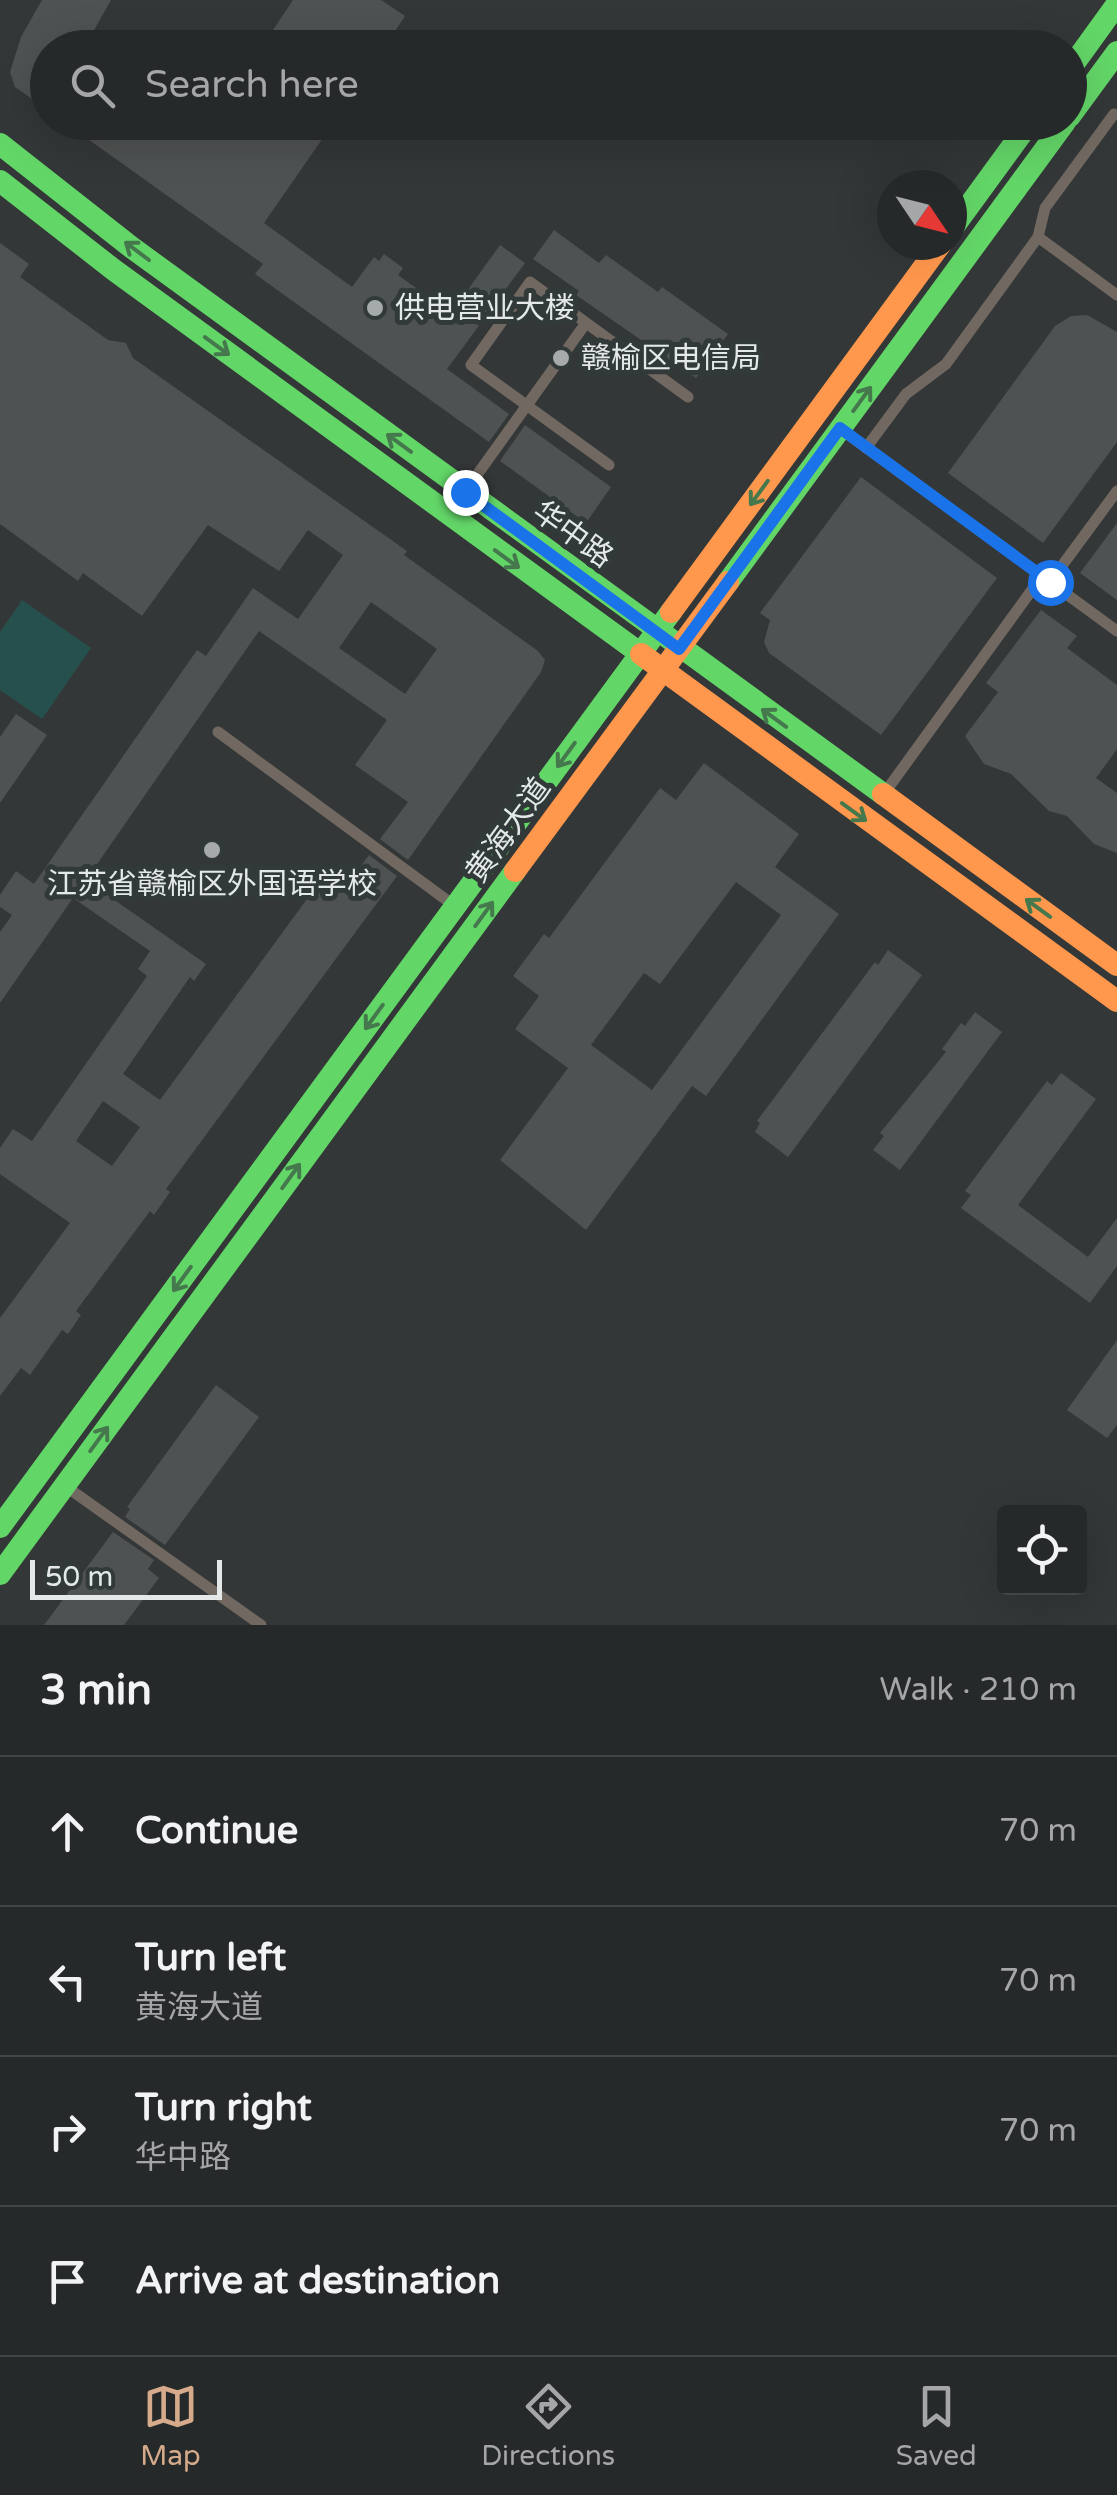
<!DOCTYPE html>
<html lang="en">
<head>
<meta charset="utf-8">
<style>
	:root { --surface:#262929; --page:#2e3131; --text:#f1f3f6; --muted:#a4a6a8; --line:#424546; --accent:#d6ab8b }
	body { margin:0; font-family:"Varela Round","Noto Sans SC",sans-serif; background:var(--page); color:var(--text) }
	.controls { position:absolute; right:30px; bottom:30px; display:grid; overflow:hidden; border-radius:10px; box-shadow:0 10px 40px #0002 }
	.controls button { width:90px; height:90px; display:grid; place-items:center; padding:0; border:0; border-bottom:2px solid var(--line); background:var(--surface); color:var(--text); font:50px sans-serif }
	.compass { position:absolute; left:877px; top:170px; width:90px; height:90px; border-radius:50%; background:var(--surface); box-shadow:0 10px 40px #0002; rotate:125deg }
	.scale { position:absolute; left:30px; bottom:25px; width:192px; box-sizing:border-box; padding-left:10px; border:5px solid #e4e8e8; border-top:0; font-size:28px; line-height:35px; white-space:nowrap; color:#e4e8e8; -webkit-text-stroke:8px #313939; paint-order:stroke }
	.stop { position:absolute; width:30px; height:30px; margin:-22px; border:8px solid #1a73e8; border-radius:50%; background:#fff }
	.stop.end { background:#1a73e8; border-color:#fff; box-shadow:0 2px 10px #0008 }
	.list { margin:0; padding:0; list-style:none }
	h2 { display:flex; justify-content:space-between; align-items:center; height:130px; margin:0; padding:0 40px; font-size:42px }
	h2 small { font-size:32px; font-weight:400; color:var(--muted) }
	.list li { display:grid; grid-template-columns:65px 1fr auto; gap:30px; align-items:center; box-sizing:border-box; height:150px; padding:0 40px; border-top:2px solid var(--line) }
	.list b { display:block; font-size:38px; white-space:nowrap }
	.list p { margin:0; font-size:32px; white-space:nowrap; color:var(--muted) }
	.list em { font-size:32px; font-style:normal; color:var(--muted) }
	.icon { flex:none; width:55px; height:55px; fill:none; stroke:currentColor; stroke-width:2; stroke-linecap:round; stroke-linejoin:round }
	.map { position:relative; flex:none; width:1117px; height:1625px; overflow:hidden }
	.search { position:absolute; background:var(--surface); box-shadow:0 10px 40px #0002; left:30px; right:30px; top:30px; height:110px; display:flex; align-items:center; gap:25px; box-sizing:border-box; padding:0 35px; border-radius:55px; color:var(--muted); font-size:38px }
	.sheet { height:730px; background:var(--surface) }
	nav { display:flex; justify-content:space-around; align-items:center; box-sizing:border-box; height:140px; border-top:2px solid var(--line); background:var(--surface); font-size:28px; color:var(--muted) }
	nav a { display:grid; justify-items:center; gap:5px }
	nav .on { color:var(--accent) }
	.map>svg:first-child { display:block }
	.green { fill:#26504e }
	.building { fill:#4f5252; fill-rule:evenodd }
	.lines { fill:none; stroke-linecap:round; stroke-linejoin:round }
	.lane { stroke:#716861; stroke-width:11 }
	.fast { stroke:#63d668; stroke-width:22 }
	.slow { stroke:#ff974d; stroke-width:22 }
	.oneway { stroke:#45784c }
	.route { stroke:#1a73e8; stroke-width:12 }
	.poi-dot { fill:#a6aaaa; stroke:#313939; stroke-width:4 }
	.labels { text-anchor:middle; stroke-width:10; stroke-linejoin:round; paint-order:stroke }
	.poi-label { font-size:30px; fill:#e4e8e8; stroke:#313939; text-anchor:start }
	.street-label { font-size:30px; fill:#e4e8e8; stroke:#313939 }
</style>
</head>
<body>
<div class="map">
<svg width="1117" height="1625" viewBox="0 0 1117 1625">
	<rect width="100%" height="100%" fill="#333737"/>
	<path class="green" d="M22 600 91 648 42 719 0 690V632Z"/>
	<g class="building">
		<path d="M42 0H111L84 48H48V110L15 87 10 72 21 37Z"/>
		<path d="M293 0H381L405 16 384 48H261Z"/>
		<path d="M64 122H176L200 140 212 122H334L264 223 352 287 374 257 379 261 384 254 403 268 398 275 451 313 500 245 525 263 447 369 509 414 489 442 255 274 263 264Z"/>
		<path d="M554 230 599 263 606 255 658 292 662 287 728 334 696 378 576 295 579 291 533 259Z"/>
		<path d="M0 243 29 264 20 277 108 340 126 343 133 358 407 551 404 555 538 651 545 660 541 672 408 860 380 839 408 802 355 765 387 720 259 631 86 880 206 964 194 981 190 977 123 1074 160 1100 323 877 343 890 369 855 397 876 166 1189 170 1192 154 1215 150 1211 76 1311 81 1315 68 1334 62 1330 30 1375 21 1368 0 1396V1318L70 1223 0 1174V1148L13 1129 32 1141 147 976 138 969 150 951 73 898 0 1003V932L12 915 0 907V895L16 871 34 884 197 650 206 656 253 588 298 619 343 555 308 530 279 571 208 525 142 616 83 573 78 581 0 524ZM371 602 437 649 405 694 339 648ZM103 1101 140 1127 112 1166 76 1141Z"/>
		<path d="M1087 315 1117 332V442L1043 543 948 473 1055 326 1071 316Z"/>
		<path d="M525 425 611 487 586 523 500 461Z"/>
		<path d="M861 477 997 578 881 735 769 653 764 642 770 620 760 613Z"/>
		<path d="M1117 523V600L1080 573Z"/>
		<path d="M1041 610 1077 636 1067 648 1117 685V749L1096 778 1117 793V853L1094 844 1067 816 1049 811 1011 774 984 764 965 736 998 692 986 683Z"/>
		<path d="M16 714 47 735 0 803V737Z"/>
		<path d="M704 763 799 834 775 867 839 914 706 1096 692 1086 586 1230 500 1160 568 1068 515 1029 539 996 513 976 544 934 549 938 660 788 676 800ZM736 882 781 915 652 1090 591 1045 644 973 660 984Z"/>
		<path d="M888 950 922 975 788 1157 755 1132 760 1123 757 1121 875 962 878 965Z"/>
		<path d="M975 1012 1002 1032 900 1170 873 1150 884 1136 880 1133 946 1052 942 1049 961 1023 965 1026Z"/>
		<path d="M1061 1073 1096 1099 1018 1205 1088 1257 1117 1218V1266L1090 1303 961 1208 971 1195 965 1191 1014 1125 1047 1081 1052 1085Z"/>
		<path d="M1117 1340V1425L1107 1438 1067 1410Z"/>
		<path d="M216 1385 259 1417 165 1545 125 1517 130 1509 127 1507Z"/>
		<path d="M113 1532 154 1560 148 1569 159 1578 124 1625H44Z"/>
	</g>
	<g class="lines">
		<g class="lane">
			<path d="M1038 237 1117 295"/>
			<path d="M842 430 1117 631"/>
			<path d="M866 448 906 394 946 364 1038 237 1045 208 1114 114"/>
			<path d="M609 465 471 365 530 282 688 397"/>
			<path d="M469 486 586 323"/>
			<path d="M1050 582 1117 491"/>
			<path d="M218 732 452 904"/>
			<path d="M886 791 1042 576"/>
			<path d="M68 1488 261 1625"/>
		</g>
		<g class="fast">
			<path d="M1070 69 1117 4"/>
			<path d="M1070 116 1117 52"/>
			<path d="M0 144 131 247 883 794"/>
			<path d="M0 181 114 270 641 654"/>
			<path d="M952 229 1030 122"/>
			<path d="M728 582 1065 122"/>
			<path d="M0 1527 671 612"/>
			<path d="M0 1574 515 871"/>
		</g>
		<g class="slow">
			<path d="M671 612 940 245"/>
			<path d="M641 654 1117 1001"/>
			<path d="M883 794 1117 965"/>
			<path d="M515 871 728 582"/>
		</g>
	</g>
	<defs><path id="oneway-shaft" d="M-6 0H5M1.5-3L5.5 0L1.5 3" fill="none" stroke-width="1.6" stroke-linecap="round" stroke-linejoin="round" transform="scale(2.5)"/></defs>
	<g class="oneway">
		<use href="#oneway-shaft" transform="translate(137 251) rotate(-143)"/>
		<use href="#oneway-shaft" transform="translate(217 346) rotate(36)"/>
		<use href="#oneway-shaft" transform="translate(862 399) rotate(-54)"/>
		<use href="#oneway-shaft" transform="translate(399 443) rotate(-144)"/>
		<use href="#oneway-shaft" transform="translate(759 493) rotate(126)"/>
		<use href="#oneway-shaft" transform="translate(507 559) rotate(36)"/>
		<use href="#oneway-shaft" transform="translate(774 718) rotate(-144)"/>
		<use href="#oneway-shaft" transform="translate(566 755) rotate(126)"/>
		<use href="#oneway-shaft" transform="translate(854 812) rotate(36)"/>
		<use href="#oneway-shaft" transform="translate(1038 908) rotate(-144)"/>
		<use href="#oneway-shaft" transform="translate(484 914) rotate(-54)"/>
		<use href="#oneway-shaft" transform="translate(374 1017) rotate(126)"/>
		<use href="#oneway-shaft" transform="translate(291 1176) rotate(-54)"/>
		<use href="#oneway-shaft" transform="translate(182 1279) rotate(126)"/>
		<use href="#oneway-shaft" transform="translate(99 1439) rotate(-54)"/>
	</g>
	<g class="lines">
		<path class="route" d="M465 492 679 649 840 428 1050 582"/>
	</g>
	<g class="poi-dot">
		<circle cx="375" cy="308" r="10"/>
		<circle cx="561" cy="358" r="10"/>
		<circle cx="212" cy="850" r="10"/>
	</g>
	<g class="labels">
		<g class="poi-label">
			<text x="395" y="318">供电营业大楼</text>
			<text x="581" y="368">赣榆区电信局</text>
			<text x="212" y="894" text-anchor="middle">江苏省赣榆区外国语学校</text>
		</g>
		<g class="street-label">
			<text transform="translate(573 534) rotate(36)" y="10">华中路</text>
			<text transform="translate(508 830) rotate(-54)" y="10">黄海大道</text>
		</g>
	</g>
</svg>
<div class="controls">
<button><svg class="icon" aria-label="locate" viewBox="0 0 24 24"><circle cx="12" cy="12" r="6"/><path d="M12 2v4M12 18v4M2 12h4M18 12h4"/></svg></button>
</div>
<svg class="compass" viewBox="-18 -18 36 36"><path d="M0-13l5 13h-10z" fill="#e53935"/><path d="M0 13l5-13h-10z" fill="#a4a6a8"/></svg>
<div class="scale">50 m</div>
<div class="stop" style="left:1050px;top:582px"></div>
<div class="stop end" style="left:465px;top:492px"></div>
<div class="search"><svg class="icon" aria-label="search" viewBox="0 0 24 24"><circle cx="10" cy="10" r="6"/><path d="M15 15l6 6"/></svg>Search here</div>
</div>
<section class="sheet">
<h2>3 min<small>Walk · 210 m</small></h2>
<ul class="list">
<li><svg class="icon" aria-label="ahead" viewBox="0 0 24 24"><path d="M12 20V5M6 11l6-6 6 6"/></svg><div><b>Continue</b></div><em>70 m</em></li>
<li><svg class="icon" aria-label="left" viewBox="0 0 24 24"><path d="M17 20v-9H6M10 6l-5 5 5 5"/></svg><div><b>Turn left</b><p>黄海大道</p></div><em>70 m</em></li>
<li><svg class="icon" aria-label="right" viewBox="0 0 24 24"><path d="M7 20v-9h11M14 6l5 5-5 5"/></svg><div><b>Turn right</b><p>华中路</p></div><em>70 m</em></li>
<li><svg class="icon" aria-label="arrive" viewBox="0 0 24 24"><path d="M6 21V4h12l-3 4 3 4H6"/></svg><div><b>Arrive at destination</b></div></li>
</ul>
</section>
<nav>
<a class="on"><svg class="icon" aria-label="map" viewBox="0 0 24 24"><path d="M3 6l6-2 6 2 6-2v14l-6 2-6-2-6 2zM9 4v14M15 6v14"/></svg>Map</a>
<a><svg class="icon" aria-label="directions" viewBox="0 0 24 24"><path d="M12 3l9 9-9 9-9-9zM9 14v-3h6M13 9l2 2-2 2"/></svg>Directions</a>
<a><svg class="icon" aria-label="saved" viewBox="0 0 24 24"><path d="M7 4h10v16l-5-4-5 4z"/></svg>Saved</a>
</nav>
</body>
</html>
